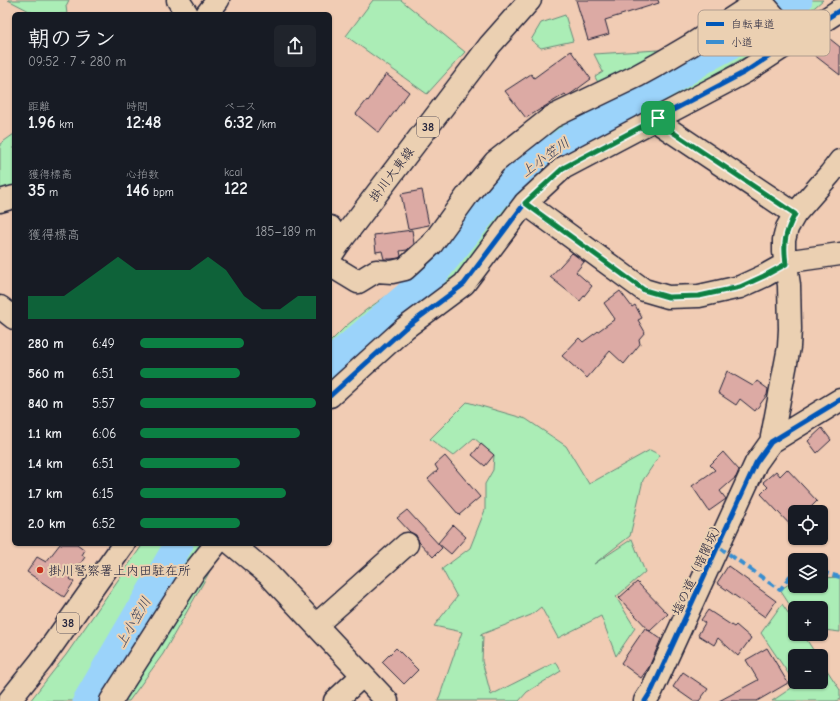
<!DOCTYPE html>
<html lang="ja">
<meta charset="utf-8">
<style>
:root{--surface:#171b24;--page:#20242c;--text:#f1f3f6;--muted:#9ea1a6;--accent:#0b8043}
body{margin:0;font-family:"Comic Neue","Klee One",sans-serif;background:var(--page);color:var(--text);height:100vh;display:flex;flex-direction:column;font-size:15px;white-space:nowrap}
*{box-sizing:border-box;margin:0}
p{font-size:13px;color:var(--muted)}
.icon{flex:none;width:22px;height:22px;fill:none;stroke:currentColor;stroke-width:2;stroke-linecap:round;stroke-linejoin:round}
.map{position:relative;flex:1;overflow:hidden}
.sheet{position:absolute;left:12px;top:12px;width:320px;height:534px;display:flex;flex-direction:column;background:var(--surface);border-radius:6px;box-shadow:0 1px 3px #0004}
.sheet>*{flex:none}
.fabs{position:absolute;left:788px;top:505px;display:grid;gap:8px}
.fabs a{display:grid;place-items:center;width:40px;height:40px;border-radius:6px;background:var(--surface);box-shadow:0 1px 3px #0004;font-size:20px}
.pin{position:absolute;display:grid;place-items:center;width:34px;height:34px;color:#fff;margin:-17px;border-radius:8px;box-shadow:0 2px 6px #0006}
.round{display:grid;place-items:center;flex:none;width:42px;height:42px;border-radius:6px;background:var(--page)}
.headline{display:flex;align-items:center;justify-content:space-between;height:68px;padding:0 16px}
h1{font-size:22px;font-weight:600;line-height:30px}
.figures{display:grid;grid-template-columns:repeat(3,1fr);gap:6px;height:68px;padding:4px 16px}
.figures div{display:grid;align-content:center}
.figures b{font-size:17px;font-weight:600}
.figures small{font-size:11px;font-weight:400}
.figures p{font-size:11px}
.chart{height:112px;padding:8px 16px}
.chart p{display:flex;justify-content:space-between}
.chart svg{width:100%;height:72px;margin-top:4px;fill:var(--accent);opacity:.7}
ul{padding:0 16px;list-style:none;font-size:13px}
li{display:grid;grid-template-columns:64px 48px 1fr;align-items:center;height:30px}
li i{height:10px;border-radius:5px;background:var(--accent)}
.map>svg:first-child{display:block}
.green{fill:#abedb6;stroke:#668878}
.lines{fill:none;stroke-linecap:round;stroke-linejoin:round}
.river{stroke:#9bd3fa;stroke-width:29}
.building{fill:#dcaaa4;stroke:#22223b}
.minor-casing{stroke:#22223b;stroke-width:25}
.major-casing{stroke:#22223b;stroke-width:25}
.minor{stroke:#ebd0b2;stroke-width:22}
.major{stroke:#ebd0b2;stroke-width:22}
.quiet{stroke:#398ed0;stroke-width:4;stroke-dasharray:8 4;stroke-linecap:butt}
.cycleway-casing{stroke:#ebd0b2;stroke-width:8}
.cycleway{stroke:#0057b8;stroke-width:5}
.route-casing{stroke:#fff;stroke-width:8}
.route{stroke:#0b8043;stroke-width:5}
.poi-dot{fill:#c8321e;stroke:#ebd0b2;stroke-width:1.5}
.labels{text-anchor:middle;stroke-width:4;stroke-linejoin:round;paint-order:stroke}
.shield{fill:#ebd0b2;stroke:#5e565f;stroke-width:1}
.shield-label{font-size:12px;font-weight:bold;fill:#22223b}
.street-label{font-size:13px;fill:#22223b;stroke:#ebd0b2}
.poi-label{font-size:13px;fill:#22223b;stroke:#ebd0b2;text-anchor:start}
.water-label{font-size:14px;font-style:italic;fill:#343d58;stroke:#ebd0b2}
.key{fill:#ebd0b2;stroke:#af9c8e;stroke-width:1}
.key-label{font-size:11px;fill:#22223b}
</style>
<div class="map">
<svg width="840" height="701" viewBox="0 0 840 701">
<rect width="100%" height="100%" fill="#f1ccb4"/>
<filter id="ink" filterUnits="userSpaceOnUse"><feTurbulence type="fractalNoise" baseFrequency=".025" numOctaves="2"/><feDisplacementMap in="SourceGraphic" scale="8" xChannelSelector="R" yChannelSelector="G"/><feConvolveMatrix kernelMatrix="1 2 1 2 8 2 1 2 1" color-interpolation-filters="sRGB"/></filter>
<g filter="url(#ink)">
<path class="green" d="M8 0H69L66 6 67 14H35Z
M373 0H401L465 52 427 94 346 36Z
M767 0H823L779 38 659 106 563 168 437 304 330 408V342L346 326 366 310 385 297 419 270 519 141Z
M565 15 573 41 541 48 531 40 541 23Z
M674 49 601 88 595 77 603 72 594 54Z
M14 134V191L0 193V144Z
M467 402 526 419 566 446 589 484 650 450 660 455 643 480 630 536 594 564 632 539 645 572 616 597 635 628 616 656 601 616 558 638 541 607 531 615 480 635 483 636 482 661 491 695 556 662 561 671 527 692 519 701H438L462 632 434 626 457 597 442 569 470 548 485 510V484L493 470 494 455 474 438 453 456 430 439Z
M143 544H227L219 555 163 654 129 701H30L66 655Z
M840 577V632L824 630 821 633V608H795V613L780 590 795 580V586H821V578Z
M782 604 795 623V634H803L817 656H795V682H821V661L840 690V699L836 701H772L796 685 761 633Z"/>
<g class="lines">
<path class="river" d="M330 363 434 273 496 196 528 167 590 125 673 79 707 57 763 28 798 0
M87 701 179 544"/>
</g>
<path class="building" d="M576 0H658L659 3 605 20 609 34 588 40Z
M825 35 840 47V75L809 51 819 39Z
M571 51 591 79 572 93 567 96 565 94 526 118 505 91 531 74 534 78Z
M386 74 409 92 379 133 356 114 367 100 368 101Z
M422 190 429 225 408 229 401 194Z
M412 230 414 244 407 250 400 251 401 256 399 258 391 259H384L382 251 376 252 374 235Z
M572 253 584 262 576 272 592 286 580 301 550 277Z
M620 291 632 307 635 305 642 318 638 320 645 332 639 339 640 344 624 364 610 351 587 378 562 356 579 338 583 342 615 319 604 303Z
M727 371 753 386 757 381 768 389 767 395 755 411 740 399 736 405 718 393Z
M822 428 831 440 817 453 808 441Z
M481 444 494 455 485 466 472 455Z
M723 452 739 470 736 477 720 491 726 499 709 511 692 486 715 470 710 465Z
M445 456 480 497 459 515 428 479 438 470 435 465Z
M787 469 817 501 806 512H795V530L761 494 768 487 763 482 776 471 780 476Z
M407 510 442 548 433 557 419 542 416 535 410 532 397 518Z
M453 525 466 537 451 554 438 543Z
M60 544H77L85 550 82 555 85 557 70 579 74 582 64 597 27 572 37 557 46 562Z
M728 566 776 601 765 617 717 583Z
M637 582 668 614 650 631 619 598Z
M708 610 734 627 736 625 751 638 738 656 718 638 714 645 698 635 705 623 701 620Z
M645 628 661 639 649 667 641 678 621 663Z
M396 648 418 670 404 684 382 662Z
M767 648 788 683 757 701H719L758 680 746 660Z
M683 672 708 689 699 701H693L673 687Z"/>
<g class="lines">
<g class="minor-casing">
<path id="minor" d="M178 0 187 14
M760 0 794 39
M207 14 218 0
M658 118 662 125 795 214
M0 201 14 197
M525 203 563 168 745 72 840 10
M330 227 340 242
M330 265 358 282 376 271 392 272 405 269 432 244 469 193 495 162 552 117 637 76 657 65 691 45 760 0
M0 307 14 318
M330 396 405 328 464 284 525 203 644 290 668 297 699 296 740 287 764 276 791 261 840 254
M771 442 789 347 790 329 789 285 784 252V240L787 228 795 214 830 174 840 161
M232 544 268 574 387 701
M316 625 407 544
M111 701 193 573 216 544
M335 701 362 676
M645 701 652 690 756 463 771 442 840 400"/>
</g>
<g class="major-casing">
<path id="major" d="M330 257 340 242 490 45 530 0
M9 701 41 661 124 544"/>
</g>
<use href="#minor" class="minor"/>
<use href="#major" class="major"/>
<path class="quiet" d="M719 547 780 590 790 576 795 574
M821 572 840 577"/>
<g class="cycleway-casing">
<path id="cycleway" d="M525 203 563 168 745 72 840 10
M330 396 405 328 464 284 525 203 644 290 668 297 699 296 740 287 764 276 786 264
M645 701 652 690 756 463 771 442 840 400"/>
</g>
<use href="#cycleway" class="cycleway"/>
</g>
</g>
<g class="lines" filter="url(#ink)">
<g class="route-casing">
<path id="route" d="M658 118 662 125 795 214C785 233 783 243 786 264L764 276 740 287 699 296 668 297 644 290 525 203 563 168Z"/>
</g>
<use href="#route" class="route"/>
</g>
<circle class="poi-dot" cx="40" cy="570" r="4"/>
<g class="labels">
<g class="shield">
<rect x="417" y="117" width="22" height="20" rx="3"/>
<rect x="57" y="613" width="22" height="20" rx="3"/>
</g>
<g class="shield-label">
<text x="428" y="131">38</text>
<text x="68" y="627">38</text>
</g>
<g class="street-label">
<text transform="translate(391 174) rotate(-53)" y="5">掛川大東線</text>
<text transform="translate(697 567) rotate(-65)" y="5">塩の道（暗闇坂）</text>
</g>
<g class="poi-label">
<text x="48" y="575">掛川警察署上内田駐在所</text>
</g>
<g class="water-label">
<text transform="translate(545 157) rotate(-36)" y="5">上小笠川</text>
<text transform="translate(133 622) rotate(-60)" y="5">上小笠川</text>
</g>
</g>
<rect x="698" y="10" width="132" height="46" rx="6" class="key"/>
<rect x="706" y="22" width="18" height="4" fill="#0057b8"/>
<rect x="706" y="40" width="18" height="4" fill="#398ed0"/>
<g class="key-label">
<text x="731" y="28">自転車道</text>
<text x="731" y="46">小道</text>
</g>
</svg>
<div class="fabs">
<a><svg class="icon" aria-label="locate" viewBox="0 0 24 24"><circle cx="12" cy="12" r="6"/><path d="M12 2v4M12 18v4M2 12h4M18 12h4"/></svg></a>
<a><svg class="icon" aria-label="layers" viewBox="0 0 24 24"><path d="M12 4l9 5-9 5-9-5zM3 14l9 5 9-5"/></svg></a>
<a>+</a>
<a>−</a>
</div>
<div class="pin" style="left:658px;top:118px;background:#1e9e55"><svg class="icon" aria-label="arrive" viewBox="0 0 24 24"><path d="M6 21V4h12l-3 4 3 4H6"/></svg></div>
<section class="sheet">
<div class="headline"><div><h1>朝のラン</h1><p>09:52 · 7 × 280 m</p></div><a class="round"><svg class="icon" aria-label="share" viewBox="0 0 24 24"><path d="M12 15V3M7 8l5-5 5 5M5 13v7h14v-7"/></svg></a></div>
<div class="figures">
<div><p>距離</p><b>1.96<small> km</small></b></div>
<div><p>時間</p><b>12:48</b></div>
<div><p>ペース</p><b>6:32<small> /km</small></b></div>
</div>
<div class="figures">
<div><p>獲得標高</p><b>35<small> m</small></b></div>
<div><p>心拍数</p><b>146<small> bpm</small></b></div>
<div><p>kcal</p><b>122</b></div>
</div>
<div class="chart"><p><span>獲得標高</span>185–189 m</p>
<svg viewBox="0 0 160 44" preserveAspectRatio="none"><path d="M0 44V30L10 30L20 30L30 22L40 14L50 6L60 14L70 14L80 14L90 14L100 6L110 14L120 30L130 38L140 38L150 30L160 30V44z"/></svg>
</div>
<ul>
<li><b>280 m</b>6:49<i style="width:59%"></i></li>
<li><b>560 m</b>6:51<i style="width:57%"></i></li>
<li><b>840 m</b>5:57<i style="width:100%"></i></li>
<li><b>1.1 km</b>6:06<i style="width:91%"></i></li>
<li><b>1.4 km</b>6:51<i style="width:57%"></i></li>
<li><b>1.7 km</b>6:15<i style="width:83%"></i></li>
<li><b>2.0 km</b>6:52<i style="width:57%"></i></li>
</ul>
</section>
</div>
